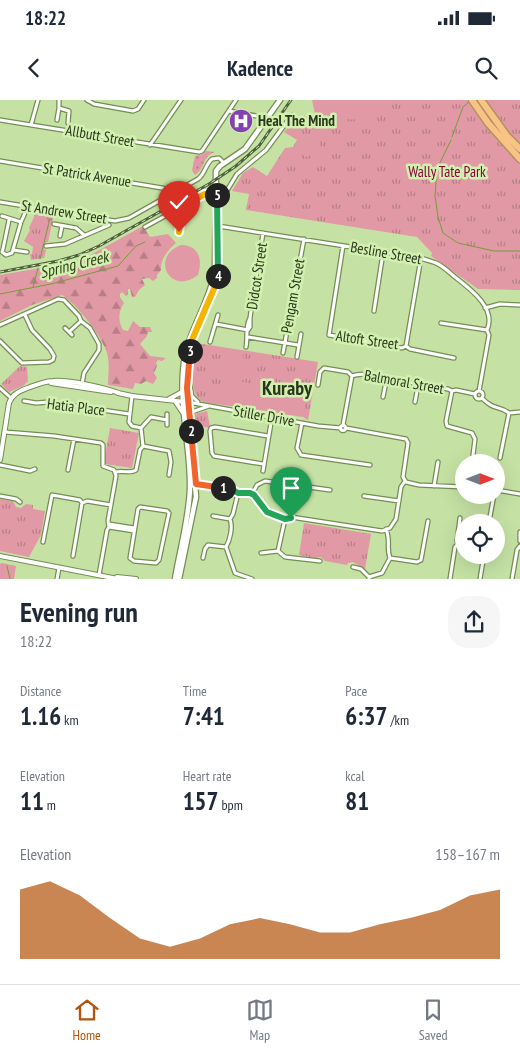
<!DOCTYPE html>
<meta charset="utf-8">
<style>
:root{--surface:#fff;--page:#f6f6f7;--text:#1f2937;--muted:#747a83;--line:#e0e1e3;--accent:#b45309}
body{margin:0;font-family:"PT Sans Narrow",sans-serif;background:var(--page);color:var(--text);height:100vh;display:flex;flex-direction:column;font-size:19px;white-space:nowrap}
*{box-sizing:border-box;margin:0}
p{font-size:16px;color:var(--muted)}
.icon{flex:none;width:28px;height:28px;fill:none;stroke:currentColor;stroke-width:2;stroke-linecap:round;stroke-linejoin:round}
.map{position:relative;height:479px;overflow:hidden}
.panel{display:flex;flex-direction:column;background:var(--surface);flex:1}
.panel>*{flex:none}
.needle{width:32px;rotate:90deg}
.controls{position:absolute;left:455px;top:354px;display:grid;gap:10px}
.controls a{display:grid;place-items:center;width:50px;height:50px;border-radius:50%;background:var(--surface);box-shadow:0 5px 20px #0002;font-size:25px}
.pin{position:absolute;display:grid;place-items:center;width:42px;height:42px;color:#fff;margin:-51px -21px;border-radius:50% 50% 50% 0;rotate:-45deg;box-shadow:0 0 5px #0007}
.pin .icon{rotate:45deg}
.km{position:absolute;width:25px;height:25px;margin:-12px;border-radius:50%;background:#222;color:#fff;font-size:14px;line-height:25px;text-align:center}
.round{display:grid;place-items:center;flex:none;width:52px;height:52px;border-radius:20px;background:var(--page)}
.summary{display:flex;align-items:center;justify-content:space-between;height:85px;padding:0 20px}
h1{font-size:28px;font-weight:800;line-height:38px}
.stats{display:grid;grid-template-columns:repeat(3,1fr);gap:8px;height:85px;padding:5px 20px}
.stats div{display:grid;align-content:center}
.stats b{font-size:25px;font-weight:800}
.stats small{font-size:14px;font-weight:400}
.stats p{font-size:14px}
.chart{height:140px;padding:10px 20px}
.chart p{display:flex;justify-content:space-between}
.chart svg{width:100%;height:90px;margin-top:5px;fill:var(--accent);opacity:.7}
.status{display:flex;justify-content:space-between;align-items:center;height:35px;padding:0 25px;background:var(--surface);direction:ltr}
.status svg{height:14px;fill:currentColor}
header{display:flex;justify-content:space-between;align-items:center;height:65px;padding:0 20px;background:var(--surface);font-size:22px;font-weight:800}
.menu{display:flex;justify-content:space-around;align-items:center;height:70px;border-top:1px solid var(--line);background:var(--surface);font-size:14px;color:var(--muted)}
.menu a{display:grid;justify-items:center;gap:2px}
.menu .selected{color:var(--accent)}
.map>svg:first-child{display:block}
.grass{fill:url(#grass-dots)}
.forest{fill:url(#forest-firs)}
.park{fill:url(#park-tufts)}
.pitch{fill:#e199a5}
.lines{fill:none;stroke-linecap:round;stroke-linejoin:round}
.stream{stroke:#759d3b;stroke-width:1}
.minor-casing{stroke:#748e53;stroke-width:5.5}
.tertiary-casing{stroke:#748e53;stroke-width:6}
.secondary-casing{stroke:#748e53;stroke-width:7}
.motorway-casing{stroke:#b29261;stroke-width:9}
.minor{stroke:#fff;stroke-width:3}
.tertiary{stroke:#fff;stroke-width:4}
.secondary{stroke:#fff;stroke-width:4.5}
.motorway{stroke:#fac386;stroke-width:6}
.rail-casing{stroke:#50603e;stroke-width:3}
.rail{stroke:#d2f0b0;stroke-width:1;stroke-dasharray:4;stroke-linecap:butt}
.split-1-casing{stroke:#fff;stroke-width:10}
.split-2-casing{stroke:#fff;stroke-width:10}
.split-3-casing{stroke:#fff;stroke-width:10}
.split-4-casing{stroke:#fff;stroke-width:10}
.split-5-casing{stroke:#fff;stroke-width:10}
.split-6-casing{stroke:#fff;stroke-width:10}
.split-1{stroke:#22a559;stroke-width:6}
.split-2{stroke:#f0652b;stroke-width:6}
.split-3{stroke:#f0652b;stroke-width:6}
.split-4{stroke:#f5b400;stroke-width:6}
.split-5{stroke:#22a559;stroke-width:6}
.split-6{stroke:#f5b400;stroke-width:6}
.labels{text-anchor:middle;stroke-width:5;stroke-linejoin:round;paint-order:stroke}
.poi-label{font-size:15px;font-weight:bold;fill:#2b361d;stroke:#d2f0b0;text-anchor:start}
.street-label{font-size:15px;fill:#2b361d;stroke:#d2f0b0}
.park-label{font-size:15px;fill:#8e0239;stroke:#d2f0b0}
.water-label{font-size:16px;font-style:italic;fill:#2f3f17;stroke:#d2f0b0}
.district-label{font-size:20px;font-weight:bold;fill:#2b361d;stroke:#d2f0b0}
</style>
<div class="status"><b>18:22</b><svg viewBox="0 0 49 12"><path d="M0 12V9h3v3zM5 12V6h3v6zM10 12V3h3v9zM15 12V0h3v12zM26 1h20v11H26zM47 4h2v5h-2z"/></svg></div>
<header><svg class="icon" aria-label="back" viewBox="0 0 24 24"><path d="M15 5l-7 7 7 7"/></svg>Kadence<svg class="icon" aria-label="search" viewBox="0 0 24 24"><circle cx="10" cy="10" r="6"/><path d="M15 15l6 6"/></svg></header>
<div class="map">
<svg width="520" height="479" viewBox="0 0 520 479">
<defs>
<pattern id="grass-dots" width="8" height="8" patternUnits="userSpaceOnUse" patternTransform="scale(1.25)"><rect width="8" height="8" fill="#e199a5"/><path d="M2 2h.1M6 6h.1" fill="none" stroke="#b77e86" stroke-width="1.8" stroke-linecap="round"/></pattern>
<pattern id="forest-firs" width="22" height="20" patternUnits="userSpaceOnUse" patternTransform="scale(1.25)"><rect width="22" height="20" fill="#e199a5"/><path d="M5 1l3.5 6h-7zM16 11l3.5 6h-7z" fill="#b77e86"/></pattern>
<pattern id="park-tufts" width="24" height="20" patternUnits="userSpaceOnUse" patternTransform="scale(1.25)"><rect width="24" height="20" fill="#e199a5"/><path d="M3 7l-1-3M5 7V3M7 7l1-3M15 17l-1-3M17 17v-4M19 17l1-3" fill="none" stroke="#b77e86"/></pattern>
</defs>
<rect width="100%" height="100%" fill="#c5e2a4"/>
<path class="grass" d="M206 51 215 52C202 56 205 69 195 75L192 70 195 56 203 54Z"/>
<path class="forest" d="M143 126 150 137 168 134 176 143C169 149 160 159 161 170L157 175V178L153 181 149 178 142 179 145 185 139 190 135 197H132L130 189H128V194L126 196 122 192 120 194V197L124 203C118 212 118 221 123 230L128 231 133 221 140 227H150L152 232H148L147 236 140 244 150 256 166 258 162 261 158 260 156 263 157 266 154 273 157 278 153 284 146 281 141 284 135 283 133 289 108 285C108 276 110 263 107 253 103 238 75 202 62 195L32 205 0 221V175L58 165 85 158Z"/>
<path class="park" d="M312 0H520V190L478 189 431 156 432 153 417 137 246 110 249 94 232 91 243 73 253 67 267 76 285 48 293 47 297 40 284 32 292 23 293 19 315 14Z
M34 111 54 114 48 142H46L44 149 46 150 44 158 31 160 30 154H32L33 147 24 141 30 130 29 128 34 117Z
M196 243 318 262 308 320 303 317 203 302C186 292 194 259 196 243Z
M20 266 27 267 28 281 23 286 9 292 1 284Z
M207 311 210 326 209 328 195 324V314Z
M110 328 139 333 132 368 105 364 104 362Z
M0 399 13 401 16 407 21 408 26 404 33 405V409L45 411 41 435 29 457 0 451Z
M304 423 371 434 365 469 353 462 348 463 347 465 325 461 321 457 315 458 299 455Z
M2 463 16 466 14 479H0V464Z"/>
<path class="pitch" d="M327 0H381C369 24 336 28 327 0Z
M311 41 319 42 321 53 305 57 304 46Z
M181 145C199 145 203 160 198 175 169 197 150 156 181 145Z
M227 254 244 256 241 273 224 271Z
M223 279 270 286 266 307 219 300Z
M273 287 307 291 304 312 270 308Z"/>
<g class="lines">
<path class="stream" d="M452 37 463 7 470 1
M451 40 437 69 435 96 438 117 443 133 458 143 494 151H520
M40 159 51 114
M33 187 38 168
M0 194 51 184 118 166 136 146 145 142
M7 466 10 479"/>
<g class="minor-casing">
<path id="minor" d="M59 0V8L69 11 68 23
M87 0 94 4 133 11 138 9 144 0
M229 11 262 17 266 20
M0 20 199 52 202 51 236 0
M57 20 59 8
M31 25 38 0
M150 45 181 0
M0 61 168 89 172 94
M217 99 223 97 237 74 266 50 292 15
M0 102 115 121 129 118 198 79C205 74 205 65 212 59L219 58 224 63
M218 108 223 98
M2 116 21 122 25 113
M9 120 3 149 2 152 6 155 12 153 21 122
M54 124 76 128 84 135
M218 126 421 158C426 160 431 161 436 163 443 166 449 172 455 177 469 188 497 208 487 230L489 235 479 291
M145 127 205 94 225 95
M179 131 182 112 181 107
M60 136 62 126
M46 146 65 144 109 125
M343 146 329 235 402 248 406 246
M13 150 27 152
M485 208 500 204 520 205
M374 211 383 153
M441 223 487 230
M216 224 248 230
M0 225 58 199 64 200 79 216 81 221 90 228 99 244V250L84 273 82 284
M65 228 72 235
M248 230 250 227V218L263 133
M69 232 81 221
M248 237 298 245
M0 241 22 263 49 262 53 260 54 256 50 249 32 230 25 215
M210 242 218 215
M406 246 421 158
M406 246 410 249 454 258
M246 247C248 238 245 226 250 218
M283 253 304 139
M297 257 301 234
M189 281 192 296 198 302
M318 285 320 272 324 268 348 272 352 276
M0 288 11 298
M452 291 446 321 447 326 472 333 475 339 473 355
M475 295a4 4 0 1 1 8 0a4 4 0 1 1-8 0Z
M383 297 386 282
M482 298C494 311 499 305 509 313L520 312
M24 301 36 303 49 302 129 314
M188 302 318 326 341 328
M415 302 418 286
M189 313 209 306
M167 314V325
M302 323 297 348 301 355 370 365
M343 325 352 276C361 272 380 275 386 282 393 278 412 281 418 286L422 285 448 289 452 291 456 290 475 294
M340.5 328a2.5 2.5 0 1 1 5 0a2.5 2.5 0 1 1-5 0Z
M141 328 151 317 167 320
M346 328 406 339 408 343 403 377 406 382 419 385 464 387
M5 332 54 336 101 343 103 345V366L114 370 116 376 108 421 109 427 107 430 99 475
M143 346 169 351 171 362 169 375
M500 358 509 313
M263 364 214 356 212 353 210 331 211 328 215 327 268 336
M0 365 30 371 35 369
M68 370 74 339
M263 371 272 317
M116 372C122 370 130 374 136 370L140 350 143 346 141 328 132 326 129 322 132 296
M190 383 233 390 238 393 245 392 254 395 267 412 272 414 285 419 291 417 382 431 390 428 396 419 401 387 405 381
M434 386 438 362
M496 390 520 394
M238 393 233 414 230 419C233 427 230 440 226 447L235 473 252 479
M252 394 257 385 265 381 330 390
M0 396 16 399 20 402
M364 396 399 401
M140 407 167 411 169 413 159 460 156 463 134 461 130 458 138 409Z
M213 416 230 419
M489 422 494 395
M109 424 134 428
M109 427 134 431
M520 432V441
M43 442 52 395 80 400 82 403 87 401 111 405
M458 444 457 441 460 418
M278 451 285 457 320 461
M261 453 278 451 285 419
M73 456 82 403
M203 458 205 449 208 445 226 447
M390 458 417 462 421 460 428 421
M353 467 361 469 369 477
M57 479 59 468
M369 479V477L382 473 390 458C386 448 391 441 386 429
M450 479 455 447 458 444 464 445
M480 479 484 455
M512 479 517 450 520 446"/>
</g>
<g class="tertiary-casing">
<path id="tertiary" d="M51 283 111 292
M118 293 132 296 185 302
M169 299 182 292
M175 301 183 313
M0 360 9 303C13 293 20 291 30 287 37 285 45 281 53 281 68 279 105 288 119 293
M0 456 118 479
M117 477 136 479"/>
</g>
<g class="secondary-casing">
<path id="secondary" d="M218 116V143
M199 224 216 185 218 166
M175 479C180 449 189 419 190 388 191 346 178 305 184 262 189 230 209 204 215 172L216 71 220 66 245 49 280 0
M179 479 196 397 187 288V273L191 245"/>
</g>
<g class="motorway-casing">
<path id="motorway" d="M472 0 488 23 520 59
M481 0 507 36 520 49"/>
</g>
<use href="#minor" class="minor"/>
<use href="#tertiary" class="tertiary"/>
<use href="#secondary" class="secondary"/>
<use href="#motorway" class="motorway"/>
<g class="rail-casing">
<path id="rail" d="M0 172 58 161 79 155 99 146 209 84 236 66 259 46 291 0"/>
</g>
<use href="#rail" class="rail"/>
</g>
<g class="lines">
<g class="split-1-casing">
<path id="split-1" d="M223 388 233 390 238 393H250L254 395 267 412 285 419 291 418"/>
</g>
<g class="split-2-casing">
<path id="split-2" d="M191 331 196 384 223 388"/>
</g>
<g class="split-3-casing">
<path id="split-3" d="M190 251 187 288 191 331"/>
</g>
<g class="split-4-casing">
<path id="split-4" d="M190 251 192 240 216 184 218 176"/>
</g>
<g class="split-5-casing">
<path id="split-5" d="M217 95 218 176"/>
</g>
<g class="split-6-casing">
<path id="split-6" d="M179 132 182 112 181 107 205 94H217V95"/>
</g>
<use href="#split-1" class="split-1"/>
<use href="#split-2" class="split-2"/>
<use href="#split-3" class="split-3"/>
<use href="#split-4" class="split-4"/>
<use href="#split-5" class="split-5"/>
<use href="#split-6" class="split-6"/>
</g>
<defs>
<g id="hospital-disc" transform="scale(1.25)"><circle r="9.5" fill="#8440b4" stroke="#d2f0b0"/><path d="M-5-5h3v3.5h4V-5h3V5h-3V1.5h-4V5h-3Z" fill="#fff"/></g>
</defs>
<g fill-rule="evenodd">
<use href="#hospital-disc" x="241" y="21"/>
</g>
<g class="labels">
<g class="poi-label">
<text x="258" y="26">Heal The Mind</text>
</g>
<g class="street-label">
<text transform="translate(100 36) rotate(10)" y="5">Allbutt Street</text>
<text transform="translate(87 75) rotate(9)" y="5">St Patrick Avenue</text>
<text transform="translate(64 112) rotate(9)" y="5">St Andrew Street</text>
<text transform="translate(386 153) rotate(10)" y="5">Besline Street</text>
<text transform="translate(257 176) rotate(-81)" y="5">Didcot Street</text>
<text transform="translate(293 196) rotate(-80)" y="5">Pengam Street</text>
<text transform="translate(367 240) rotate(8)" y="5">Altoft Street</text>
<text transform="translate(404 282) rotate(10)" y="5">Balmoral Street</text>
<text transform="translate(76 307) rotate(7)" y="5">Hatia Place</text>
<text transform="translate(264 316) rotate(10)" y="5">Stiller Drive</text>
</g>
<g class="park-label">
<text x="447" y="77">Wally Tate Park</text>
</g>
<g class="water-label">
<text transform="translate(74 164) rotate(-14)" y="6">Spring Creek</text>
</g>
<g class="district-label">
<text x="287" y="295">Kuraby</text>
</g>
</g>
</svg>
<div class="controls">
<a><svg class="needle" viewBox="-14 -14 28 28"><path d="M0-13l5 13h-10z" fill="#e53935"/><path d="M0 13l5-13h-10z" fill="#747a83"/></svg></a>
<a><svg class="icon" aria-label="locate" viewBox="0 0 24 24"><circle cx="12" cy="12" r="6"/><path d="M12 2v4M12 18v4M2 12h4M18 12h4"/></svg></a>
</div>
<div class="pin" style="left:291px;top:418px;background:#1e9e55"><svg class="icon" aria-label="arrive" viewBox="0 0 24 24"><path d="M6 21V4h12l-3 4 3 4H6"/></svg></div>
<div class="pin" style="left:179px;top:132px;background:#d93025"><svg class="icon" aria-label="check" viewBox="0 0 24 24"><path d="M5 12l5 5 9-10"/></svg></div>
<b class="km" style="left:223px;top:388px">1</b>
<b class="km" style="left:191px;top:331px">2</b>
<b class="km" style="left:190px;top:251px">3</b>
<b class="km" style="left:218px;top:176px">4</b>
<b class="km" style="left:217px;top:95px">5</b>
</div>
<section class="panel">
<div class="summary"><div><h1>Evening run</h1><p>18:22</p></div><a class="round"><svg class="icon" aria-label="share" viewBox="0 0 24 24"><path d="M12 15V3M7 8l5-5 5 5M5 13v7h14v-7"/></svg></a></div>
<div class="stats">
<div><p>Distance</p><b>1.16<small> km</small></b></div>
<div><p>Time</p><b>7:41</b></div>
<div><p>Pace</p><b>6:37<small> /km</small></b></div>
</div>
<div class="stats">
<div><p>Elevation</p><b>11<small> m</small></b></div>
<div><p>Heart rate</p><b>157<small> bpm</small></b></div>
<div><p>kcal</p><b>81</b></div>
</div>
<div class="chart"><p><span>Elevation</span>158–167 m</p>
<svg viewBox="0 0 160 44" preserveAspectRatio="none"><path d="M0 44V10L10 6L20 13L30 24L40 34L50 38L60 34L70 27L80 24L90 27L100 31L110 31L120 27L130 24L140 20L150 13L160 10V44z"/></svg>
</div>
</section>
<nav class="menu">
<a class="selected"><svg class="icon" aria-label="home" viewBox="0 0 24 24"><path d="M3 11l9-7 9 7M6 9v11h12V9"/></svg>Home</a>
<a><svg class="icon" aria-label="map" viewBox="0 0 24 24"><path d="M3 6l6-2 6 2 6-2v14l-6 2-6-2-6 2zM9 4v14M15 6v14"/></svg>Map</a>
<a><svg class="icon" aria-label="saved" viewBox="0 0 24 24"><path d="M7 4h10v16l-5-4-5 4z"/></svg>Saved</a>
</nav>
